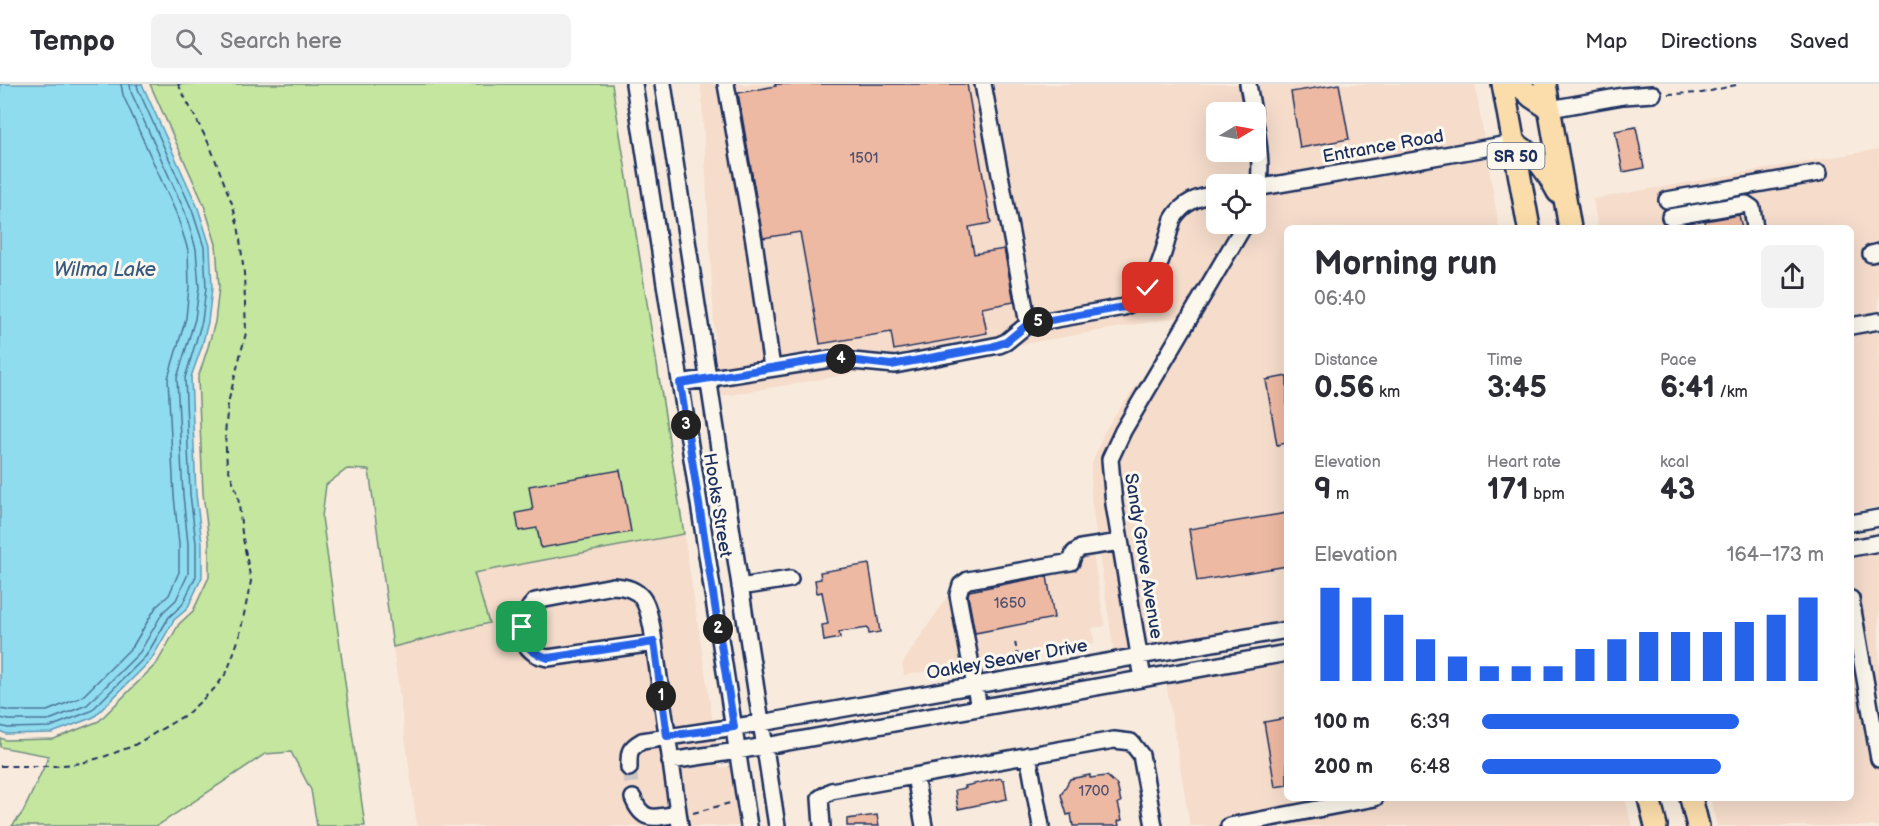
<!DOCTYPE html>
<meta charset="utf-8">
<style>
:root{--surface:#fff;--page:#f2f2f3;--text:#2b2b33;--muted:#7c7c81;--line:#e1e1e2;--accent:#2563eb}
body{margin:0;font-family:"Balsamiq Sans",sans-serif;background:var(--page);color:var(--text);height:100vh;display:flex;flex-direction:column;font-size:22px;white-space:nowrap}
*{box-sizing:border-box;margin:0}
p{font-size:20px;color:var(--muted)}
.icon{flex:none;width:33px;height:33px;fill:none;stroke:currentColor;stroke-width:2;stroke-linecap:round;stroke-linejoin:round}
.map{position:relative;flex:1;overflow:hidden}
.panel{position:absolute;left:1284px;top:141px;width:570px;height:576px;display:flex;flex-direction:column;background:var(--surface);border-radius:9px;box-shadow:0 6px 24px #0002}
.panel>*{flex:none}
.needle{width:39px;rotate:80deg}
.controls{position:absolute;left:1206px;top:18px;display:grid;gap:12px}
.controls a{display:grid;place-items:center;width:60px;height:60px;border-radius:9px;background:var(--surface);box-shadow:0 6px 24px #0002;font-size:30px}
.pin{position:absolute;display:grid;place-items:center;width:51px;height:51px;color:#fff;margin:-26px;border-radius:12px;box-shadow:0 3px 9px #0006}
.km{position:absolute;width:30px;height:30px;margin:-15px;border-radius:50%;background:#222;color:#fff;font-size:16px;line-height:30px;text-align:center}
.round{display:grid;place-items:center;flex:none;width:63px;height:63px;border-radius:9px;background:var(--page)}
.summary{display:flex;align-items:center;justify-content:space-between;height:102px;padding:0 30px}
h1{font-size:33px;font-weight:800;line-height:45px}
.metrics{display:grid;grid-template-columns:repeat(3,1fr);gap:9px;height:102px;padding:6px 30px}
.metrics div{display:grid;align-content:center}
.metrics b{font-size:30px;font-weight:800}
.metrics small{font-size:16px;font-weight:400}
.metrics p{font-size:16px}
.chart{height:168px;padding:12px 30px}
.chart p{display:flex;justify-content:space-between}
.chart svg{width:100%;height:108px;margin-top:6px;stroke:var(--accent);stroke-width:6}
ul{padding:0 30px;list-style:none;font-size:20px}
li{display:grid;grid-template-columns:96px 72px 1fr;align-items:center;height:45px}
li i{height:15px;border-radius:8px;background:var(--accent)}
header{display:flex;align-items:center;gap:36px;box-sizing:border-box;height:84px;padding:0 30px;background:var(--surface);border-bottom:2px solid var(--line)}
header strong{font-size:28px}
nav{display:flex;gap:33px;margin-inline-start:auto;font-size:21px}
.search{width:420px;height:54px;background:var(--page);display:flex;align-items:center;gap:15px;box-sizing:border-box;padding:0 21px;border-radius:9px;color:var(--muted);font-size:22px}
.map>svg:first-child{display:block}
.built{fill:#f5dccb;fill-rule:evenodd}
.green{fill:#c4e69f;stroke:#708a7e;stroke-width:1.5}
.water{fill:#90dcef;stroke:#6197b5;stroke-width:1.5}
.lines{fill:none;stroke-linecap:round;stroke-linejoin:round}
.shore{stroke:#4a7498;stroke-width:1.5}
.building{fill:#eeb9a2;stroke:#1b2f5e;stroke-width:1.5}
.minor-tunnel{stroke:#ccc5c4;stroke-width:15;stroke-dasharray:15 8;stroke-linecap:butt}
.minor-casing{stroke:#1b2f5e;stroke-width:20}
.highway-casing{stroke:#1b2f5e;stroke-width:26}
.path{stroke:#1b2f5e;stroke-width:2;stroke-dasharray:6 4.5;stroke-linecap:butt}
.minor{stroke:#fbf7ec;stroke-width:15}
.highway{stroke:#fbddab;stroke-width:21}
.route-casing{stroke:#fff;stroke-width:12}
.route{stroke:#2563eb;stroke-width:8}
.labels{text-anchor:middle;stroke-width:6;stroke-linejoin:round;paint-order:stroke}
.number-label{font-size:15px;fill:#50526f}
.shield{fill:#fbf7ec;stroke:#5e6b89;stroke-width:1.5}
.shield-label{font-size:16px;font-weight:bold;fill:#1b2f5e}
.street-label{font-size:18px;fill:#1b2f5e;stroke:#fbf7ec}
.water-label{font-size:20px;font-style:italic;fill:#385a82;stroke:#fbf7ec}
</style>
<header>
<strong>Tempo</strong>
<div class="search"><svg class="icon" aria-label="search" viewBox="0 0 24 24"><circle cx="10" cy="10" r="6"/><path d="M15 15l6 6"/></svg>Search here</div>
<nav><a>Map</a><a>Directions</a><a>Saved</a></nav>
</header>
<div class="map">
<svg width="1879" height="742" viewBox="0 0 1879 742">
<rect width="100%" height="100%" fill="#f8ebdd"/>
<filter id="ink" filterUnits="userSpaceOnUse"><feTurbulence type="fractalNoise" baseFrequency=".0167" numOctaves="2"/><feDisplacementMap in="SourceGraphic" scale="12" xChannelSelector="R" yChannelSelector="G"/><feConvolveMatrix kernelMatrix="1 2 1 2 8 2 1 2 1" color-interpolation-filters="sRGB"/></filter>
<g filter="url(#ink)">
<path class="built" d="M701 0H1475L1499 144H1287V538L1114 569 1091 415V382L1105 346 1185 232 718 313ZM1216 28H1256V68H1216ZM1216 100H1256V140H1216Z
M1879 65V423L1851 428V144H1598L1593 115Z
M684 450 720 684 732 682 741 742H417L393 563 489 539 474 489Z
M1091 459 1105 542 1092 544 1095 559 904 591 902 580 949 510 953 495 958 490 963 487 1065 470 1069 463Z
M1879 466V742H1717L1710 714H1851V471Z
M1287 576V714H1625L1632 742H1190L1166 598Z"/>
<path class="green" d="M150 0H612L684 450 474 489 489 539 393 563 369 386 347 385 326 401 322 433 365 742H317L311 706 291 668 265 670 157 742H12L23 728 49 672 0 663V654L6 656 54 655 99 637 157 579 179 540 193 527 209 493V458L203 409 198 294 208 263 215 238 219 203 216 160 204 121Z"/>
<path class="water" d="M0 0H142L198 124 210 162 212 204 208 238 202 262 191 293 196 410 202 459V493L187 525 174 536 151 576 94 633 52 649 6 650 0 647Z"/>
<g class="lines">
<path class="shore" d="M0 625 11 627H47L82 613 133 562 156 523 169 511 179 488V460L174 412 168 294 186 234 189 203 188 166 177 131 123 11 121 0
M0 634 9 636H49L87 621 140 568 163 528 176 516 188 490V460L183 411 177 294 195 235 199 204 196 165 185 128 131 8 130 0
M0 642 8 644 50 643 91 627 146 572 169 533 182 521 196 492V459L190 410 185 294 202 237 206 204 204 163 192 126 138 5 137 0"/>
</g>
<path class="building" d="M775 0H967L991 139 969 143 974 170 1004 165 1014 218 982 224 987 249 894 266 891 248 820 260 800 148 763 154 738 9 776 2Z
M1339 0 1349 55 1300 64 1291 8Z
M1636 43 1644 84 1623 88 1615 47Z
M1739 131 1742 144H1706L1705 137Z
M1287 292V359L1277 361 1266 296Z
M620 386 631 448 541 464 537 444 519 447 516 429 533 426 529 402Z
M1287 429V482L1197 497 1189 445Z
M869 480 880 548 869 550 868 544 839 548 840 554 824 557 822 541 828 540 822 508 817 509 815 496 821 495 820 488Z
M1047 492 1054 534 975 549 968 512 969 507Z
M1287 634V701L1275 703 1264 638Z
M1090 691V694L1107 692 1117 701 1121 718 1118 719 1122 736 1118 737 1119 742H1073L1071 730 1067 731 1061 711 1070 695Z
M1001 694 1002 696H1004L1007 715 958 725 955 706 966 704 965 702Z
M877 731 879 742H847V735Z"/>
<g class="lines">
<path class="minor-tunnel" d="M629 684 633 714"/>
<g class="minor-casing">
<path id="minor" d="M634 0 749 742
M663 0 777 742
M726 0 754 157 772 284
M983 0 1028 240
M1248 0 1253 28
M1550 25 1623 12 1653 10
M1256 43C1259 64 1263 91 1256 111
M1256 104 1514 59
M1667 116 1819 89
M1670 133 1746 120 1752 124 1755 144
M1871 170 1879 168
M1851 242 1879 237
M680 299 831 275 895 281 999 261 1006 258 1028 240 1124 223C1158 207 1163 167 1173 135 1183 118 1198 113 1216 110
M1851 439 1879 434
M1851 464 1879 459
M740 503 790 495
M1851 515 1879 675
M654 559 548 574C544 573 537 572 534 569 515 555 521 531 535 517L613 502C643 503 647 518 652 544L680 742
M1143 595 1114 420 1110 375 1123 347 1245 140
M979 624 958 511 961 501 968 496 1071 478 1074 469 1081 464 1120 458
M1028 671 1041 742
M670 677 737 667 1287 569
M629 684C629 668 628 665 642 657L761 639 1287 546
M915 692 924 742
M633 714C643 739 654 734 678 730
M822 742 820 714 831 707 1114 656 1131 658 1141 671 1154 742
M1229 742 1375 714"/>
</g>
<g class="highway-casing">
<path id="highway" d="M1503 0 1529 144
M1518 0 1532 13 1550 25
M1545 0 1570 144
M1514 59C1538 74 1545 83 1558 108
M1649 714 1656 742
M1691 714 1698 742"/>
</g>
<path class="path" d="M1668 10 1702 9 1740 0
M1015 558 1018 573
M0 682H55L82 679 106 672 133 662 187 630 216 603 227 588 239 554 251 497 242 449 238 411 227 381 225 350 228 319 246 249 244 189 239 147 233 122 210 62 178 0
M693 729 730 719"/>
<use href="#minor" class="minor"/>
<use href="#highway" class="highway"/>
</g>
</g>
<g class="lines" filter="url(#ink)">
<g class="route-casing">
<path id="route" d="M522 543C524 563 530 568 548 574L654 558 667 652 734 643 680 299 831 274 891 281 991 263 1006 258 1028 240 1124 223 1134 218 1148 204"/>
</g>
<use href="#route" class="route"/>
</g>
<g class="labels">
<g class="number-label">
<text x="864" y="79">1501</text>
<text x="1010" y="524">1650</text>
<text x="1094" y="712">1700</text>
</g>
<rect class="shield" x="1487.5" y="59" width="57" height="26" rx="4.5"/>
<g class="shield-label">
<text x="1516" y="78">SR 50</text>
</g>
<g class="street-label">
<text transform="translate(1383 62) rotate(-10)" y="6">Entrance Road</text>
<text transform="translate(718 421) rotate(81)" y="6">Hooks Street</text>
<text transform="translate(1144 472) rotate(81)" y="6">Sandy Grove Avenue</text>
<text transform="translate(1007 575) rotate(-10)" y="6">Oakley Seaver Drive</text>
</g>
<g class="water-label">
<text x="105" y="192">Wilma Lake</text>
</g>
</g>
</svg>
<div class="controls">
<a><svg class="needle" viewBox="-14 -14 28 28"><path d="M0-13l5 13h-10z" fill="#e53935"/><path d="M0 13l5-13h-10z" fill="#7c7c81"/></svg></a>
<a><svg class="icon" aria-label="locate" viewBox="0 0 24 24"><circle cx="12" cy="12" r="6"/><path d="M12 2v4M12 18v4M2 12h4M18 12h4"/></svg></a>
</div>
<div class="pin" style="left:522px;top:543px;background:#1e9e55"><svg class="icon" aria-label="arrive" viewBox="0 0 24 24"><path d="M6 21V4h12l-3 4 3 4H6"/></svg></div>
<div class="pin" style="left:1148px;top:204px;background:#d93025"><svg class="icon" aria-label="check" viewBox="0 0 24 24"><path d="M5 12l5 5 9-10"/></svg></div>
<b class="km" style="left:661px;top:612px">1</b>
<b class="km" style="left:718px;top:545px">2</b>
<b class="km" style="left:686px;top:341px">3</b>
<b class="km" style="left:841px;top:275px">4</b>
<b class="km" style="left:1038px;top:238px">5</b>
<section class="panel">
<div class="summary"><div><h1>Morning run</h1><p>06:40</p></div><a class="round"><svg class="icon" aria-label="share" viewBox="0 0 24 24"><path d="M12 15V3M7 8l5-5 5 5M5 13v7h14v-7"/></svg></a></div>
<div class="metrics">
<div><p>Distance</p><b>0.56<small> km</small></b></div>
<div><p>Time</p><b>3:45</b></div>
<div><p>Pace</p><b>6:41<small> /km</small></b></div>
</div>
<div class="metrics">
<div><p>Elevation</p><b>9<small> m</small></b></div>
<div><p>Heart rate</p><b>171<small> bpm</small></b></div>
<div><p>kcal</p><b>43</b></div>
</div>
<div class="chart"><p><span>Elevation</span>164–173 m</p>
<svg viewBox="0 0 160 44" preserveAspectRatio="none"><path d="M5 44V6M15 44V10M25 44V17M35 44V27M45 44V34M55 44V38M65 44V38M75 44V38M85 44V31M95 44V27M105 44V24M115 44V24M125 44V24M135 44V20M145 44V17M155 44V10"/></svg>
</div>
<ul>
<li><b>100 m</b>6:39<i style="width:75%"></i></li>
<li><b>200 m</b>6:48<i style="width:70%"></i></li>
</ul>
</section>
</div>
